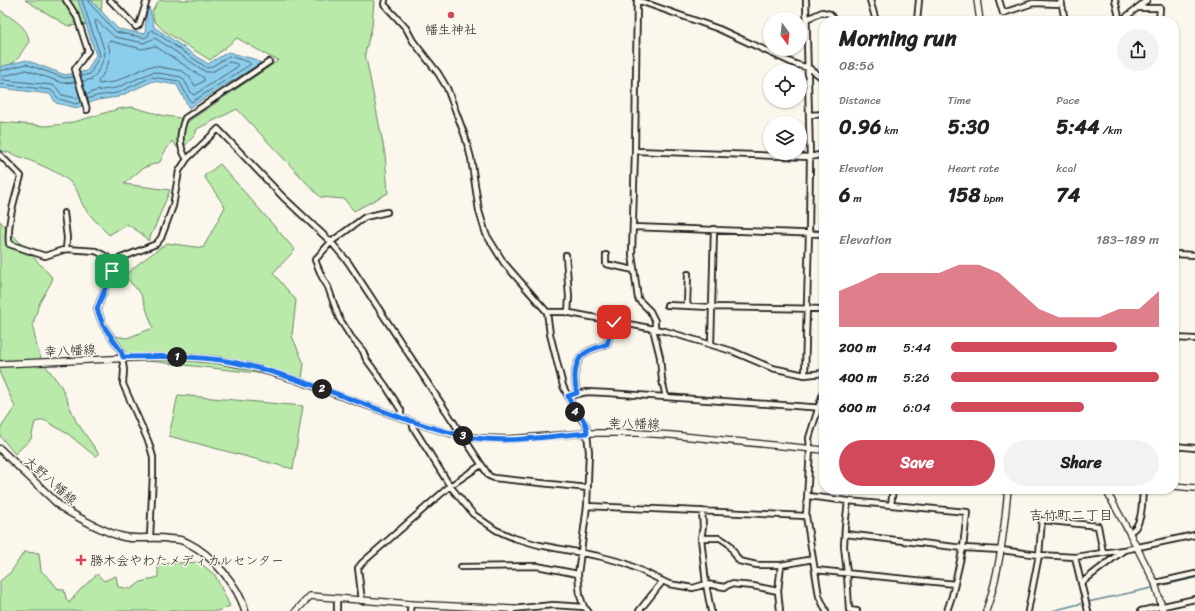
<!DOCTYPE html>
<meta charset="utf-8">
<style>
:root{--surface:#fff;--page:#f2f2f2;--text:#222;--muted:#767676;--accent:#d1495b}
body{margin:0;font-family:Sriracha,"Klee One",sans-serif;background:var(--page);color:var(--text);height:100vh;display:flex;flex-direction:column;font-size:15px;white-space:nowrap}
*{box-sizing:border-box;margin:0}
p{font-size:13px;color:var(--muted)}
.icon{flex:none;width:22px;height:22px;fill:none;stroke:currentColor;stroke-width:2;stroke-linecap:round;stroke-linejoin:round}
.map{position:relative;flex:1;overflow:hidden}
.sheet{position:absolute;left:819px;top:16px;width:360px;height:478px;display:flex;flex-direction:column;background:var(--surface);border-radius:16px;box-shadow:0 1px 3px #0004}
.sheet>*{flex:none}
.needle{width:26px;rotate:165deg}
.controls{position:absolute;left:763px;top:12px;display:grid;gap:8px}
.controls a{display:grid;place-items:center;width:44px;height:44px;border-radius:50%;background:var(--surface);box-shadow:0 1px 3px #0004;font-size:20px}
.pin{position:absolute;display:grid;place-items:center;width:34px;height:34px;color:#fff;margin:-17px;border-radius:8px;box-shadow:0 2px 6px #0006}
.km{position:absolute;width:20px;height:20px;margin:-10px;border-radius:50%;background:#222;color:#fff;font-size:11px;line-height:20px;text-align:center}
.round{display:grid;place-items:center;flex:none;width:42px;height:42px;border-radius:21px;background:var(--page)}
.overview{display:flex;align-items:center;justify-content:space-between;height:68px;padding:0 20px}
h1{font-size:22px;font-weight:700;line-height:30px}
.figures{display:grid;grid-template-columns:repeat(3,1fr);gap:6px;height:68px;padding:4px 20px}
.figures div{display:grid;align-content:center}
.figures b{font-size:20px;font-weight:700}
.figures small{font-size:11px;font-weight:400}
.figures p{font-size:11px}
.chart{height:112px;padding:8px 20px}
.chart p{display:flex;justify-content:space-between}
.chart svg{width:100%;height:72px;margin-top:4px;fill:var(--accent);opacity:.7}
.button{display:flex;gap:8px;margin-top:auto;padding:8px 20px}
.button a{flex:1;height:46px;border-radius:24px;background:var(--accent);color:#fff;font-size:16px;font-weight:700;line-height:46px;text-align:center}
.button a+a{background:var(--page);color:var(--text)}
ul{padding:0 20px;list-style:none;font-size:13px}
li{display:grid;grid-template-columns:64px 48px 1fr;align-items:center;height:30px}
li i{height:10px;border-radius:5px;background:var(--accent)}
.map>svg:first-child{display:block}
.green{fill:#b9eaaa;stroke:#6a8363}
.water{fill:#8bcdec;stroke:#5f8699}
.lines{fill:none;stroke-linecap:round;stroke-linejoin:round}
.shore{stroke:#48636f;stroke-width:1}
.stream{stroke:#5f8699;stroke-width:1.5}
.minor-casing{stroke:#1c1c1c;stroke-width:8}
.tertiary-casing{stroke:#1c1c1c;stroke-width:8}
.secondary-casing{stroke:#1c1c1c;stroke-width:9}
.minor{stroke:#fbf7ec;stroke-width:4.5}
.tertiary{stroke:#fbf7ec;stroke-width:5.5}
.secondary{stroke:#fbf7ec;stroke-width:6}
.route-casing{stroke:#fff;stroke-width:8}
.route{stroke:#1a73e8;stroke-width:5}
.poi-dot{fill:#d1495b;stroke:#fbf7ec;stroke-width:1.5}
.labels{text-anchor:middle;stroke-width:3;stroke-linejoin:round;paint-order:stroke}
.poi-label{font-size:13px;fill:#1c1c1c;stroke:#fbf7ec}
.street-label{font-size:13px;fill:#1c1c1c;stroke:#fbf7ec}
.neighbourhood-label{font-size:14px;fill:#1c1c1c;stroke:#fbf7ec}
</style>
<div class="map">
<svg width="1195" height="611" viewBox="0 0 1195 611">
<rect width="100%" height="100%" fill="#fbf7ec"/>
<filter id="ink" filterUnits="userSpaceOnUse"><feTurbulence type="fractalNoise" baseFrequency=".025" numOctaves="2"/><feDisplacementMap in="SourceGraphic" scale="8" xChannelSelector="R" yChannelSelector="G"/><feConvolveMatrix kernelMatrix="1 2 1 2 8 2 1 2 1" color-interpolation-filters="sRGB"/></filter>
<g filter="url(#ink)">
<path class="green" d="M25 0H102V1L101 13 92 24 68 26Z
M160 0H374L372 27 365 53 385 154 388 193 354 211 344 199 320 197 237 109 197 129 195 135 180 151 172 141 164 153 160 162 143 168 124 184 170 190 154 229 148 241 142 234 127 224 109 235C100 226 91 217 84 207 80 201 79 193 75 187 61 170 21 157 0 150V122L47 126 64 124 81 120 118 109 132 107 165 116 180 118 186 123 279 60 272 58 237 38 210 60 164 31 154 21 152 12 157 3Z
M0 10C12 19 28 26 29 42 16 58 22 61 0 68Z
M220 164 295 250 273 273 296 300 292 336 304 364 302 378 130 359 115 336 127 338 153 328 141 294 125 276 138 264 167 243 203 248 225 207 204 176Z
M0 221 51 276 52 281 39 304 33 324 34 333 37 347 42 361 61 386 76 421 99 454 95 456 68 434 44 420 35 422 31 439 15 454 0 436V429L15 407 0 374Z
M178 395 303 406 293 469 169 436Z
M24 552 39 553 41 571 51 580 57 588 64 590 66 598 69 603 80 590 97 574 104 581 116 576 118 587 131 589 141 582 158 577V564L199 562 215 575 230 606 218 611H0V581L11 572Z"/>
<path class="water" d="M78 0H91L118 29 145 34 147 8 149 7 154 27 208 64 228 52 254 59 261 63 189 108 177 85 153 81 118 97 97 100 77 108 56 103 50 94 0 88V67L26 60 65 75 87 71 96 55Z"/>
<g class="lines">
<path class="shore" d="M110 41 142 49 155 46 204 78V81L195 86 189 76 182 71 154 66 147 67 114 82 99 84 98 82C107 69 113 59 108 43Z
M0 71 26 64 64 78 74 77
M81 76 90 74 100 55 82 0
M82 81C85 81 89 80 92 79 97 75 105 58 105 52L95 22 96 20 115 37 144 43 155 38 206 72H212L229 62 237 64 238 65 237 67 194 95 192 94 184 80 181 77 153 72 116 88 95 91 86 95
M75 82 63 83 26 70 4 76 2 77 4 80 52 85 56 87 62 95 76 98 80 97
M0 84 51 90 59 99 76 104 81 102
M87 99 96 96 117 93 152 77 179 81 190 101 192 102 251 64 249 62 229 56 211 67 207 68 152 30 150 31 148 36 145 38 116 32 90 4 89 0"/>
<path class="stream" d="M1159 586 1195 578
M1088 602 1152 588
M1052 611 1083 603"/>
<g class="minor-casing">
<path id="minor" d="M66 0 77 17 88 51 75 69 87 110
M110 0 136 27 139 25 147 0
M385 0 384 4 406 28 413 41 438 73 447 88 465 136 471 158 479 211 486 234 504 263 547 312 550 334 563 386 575 411 586 425 589 452 587 506 578 574 580 596 584 607 588 611
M637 0 635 151 632 254 638 299 650 311 655 321V330
M637 0 719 29 795 64 809 68 824 79
M870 0 876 21
M999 0 1003 13 1033 3 1061 4
M1061 0 1065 21
M1115 0 1120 21
M1139 8H1160L1159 21
M807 19 822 12 830 14 836 21
M917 21 919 0
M1121 21 1147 0
M810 115 824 114
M635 151 810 157 824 154
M0 155 21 176C15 198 7 221 9 244L45 256 66 249 96 251 107 257 111 262 112 271 97 309 103 325 121 351 124 370 123 384 149 443 153 457V474L150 537
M187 159C178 147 180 131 185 118L269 62
M387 212 365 217 331 242 315 260 322 277 328 287 339 318 351 337 363 351 366 359 385 385 401 410V417
M64 213 67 238 66 249
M633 227 824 234
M1174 254 1195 255
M566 255 569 297 568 313
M606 255V264L634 270
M111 262 156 244 161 238 173 206 179 171 187 159 218 129 283 197 331 242 348 262 489 476 494 478 588 488
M667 305 711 307 824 309
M687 306 688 274
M547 312H565L665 331 732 351 772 368 805 375 824 373
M653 329 660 357 662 380 666 397
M1174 338 1195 339
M711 345 714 229
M805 375 809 233 810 157 806 0
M824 390 809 438 810 449 806 516 819 596 826 611
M577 393C574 381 573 363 584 354 590 349 600 347 607 344L614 322
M568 396 587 392 608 393 824 408
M413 422V427L450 486 473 514 496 530 514 538 539 545 598 556 625 563 669 584 693 588 706 584 725 587 730 584 753 586 778 591 781 565
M1174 446 1195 448
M808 496 848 501 845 527 844 546 847 573 849 610 857 611
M848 501 967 512 963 548 952 596 947 611
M891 505 893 489
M587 506 806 516
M702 511 703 527 701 538 706 584 711 611
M1129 532C1143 528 1142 501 1143 489
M845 534 963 548 1001 550 1039 555 1075 557 1081 583 1124 550 1195 535
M701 538H720L729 544 739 561 757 565H781L813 559
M1075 557 1103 553
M461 567 537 566 578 574
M815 570 955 584
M1081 583 1088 611
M1155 583 1195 574
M778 591 780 611
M337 599V611
M362 601 358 568 362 563 450 486 481 465
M410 611 411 604
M512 611V609L553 605 584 607
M639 611 662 582
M1028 611 1039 555 1042 520 1098 526 1103 553 1123 550
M1141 611 1195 599"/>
</g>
<g class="tertiary-casing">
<path id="tertiary" d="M977 0 980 21
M0 364 155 357H185L218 360 249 366 296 380 413 422 449 433 478 438 508 439 587 433H637L671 435 824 450
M1174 486 1195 488
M1107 489V492L1129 532 1155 583 1163 611
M296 611 310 596 411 604 512 609
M986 611C1000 572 1004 530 1008 489"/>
</g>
<g class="secondary-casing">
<path id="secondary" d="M0 449 61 507C75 516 108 534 124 537 138 540 155 536 170 539 175 539 183 540 188 543 211 554 239 586 245 611"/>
</g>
<use href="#minor" class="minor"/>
<use href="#tertiary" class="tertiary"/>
<use href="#secondary" class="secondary"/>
</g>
</g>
<g class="lines" filter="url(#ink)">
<g class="route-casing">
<path id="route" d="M112 271 97 309 103 325 121 351 123 357C165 356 209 355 250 366 302 379 352 400 402 418 426 426 450 434 475 438 512 443 551 436 587 433L586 425 582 418 574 411 568 396 577 393C574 382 573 362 584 354 590 349 600 347 607 344L614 322"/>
</g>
<use href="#route" class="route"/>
</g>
<g class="poi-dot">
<circle cx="451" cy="15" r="4"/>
<path d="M79 554h4v4h4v4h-4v4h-4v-4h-4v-4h4z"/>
</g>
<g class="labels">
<g class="poi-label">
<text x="451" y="34">幡生神社</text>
<text x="90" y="565" text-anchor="start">勝木会やわたメディカルセンター</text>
</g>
<g class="street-label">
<text transform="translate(70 350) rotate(-3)" y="5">幸八幡線</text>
<text transform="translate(634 423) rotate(1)" y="5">幸八幡線</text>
<text transform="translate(51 480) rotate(42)" y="5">大野八幡線</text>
</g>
<g class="neighbourhood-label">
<text x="1071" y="520">吉竹町二丁目</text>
</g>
</g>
</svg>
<div class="controls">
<a><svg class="needle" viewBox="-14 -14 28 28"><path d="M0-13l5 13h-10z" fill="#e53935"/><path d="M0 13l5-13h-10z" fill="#767676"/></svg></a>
<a><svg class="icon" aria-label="locate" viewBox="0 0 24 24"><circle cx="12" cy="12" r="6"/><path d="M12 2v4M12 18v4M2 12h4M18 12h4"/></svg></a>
<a><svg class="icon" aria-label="layers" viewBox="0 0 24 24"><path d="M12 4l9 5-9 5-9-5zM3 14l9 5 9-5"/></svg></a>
</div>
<div class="pin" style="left:112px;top:271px;background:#1e9e55"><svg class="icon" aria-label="arrive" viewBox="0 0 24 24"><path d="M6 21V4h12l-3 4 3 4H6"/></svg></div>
<div class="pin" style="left:614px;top:322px;background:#d93025"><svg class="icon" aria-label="check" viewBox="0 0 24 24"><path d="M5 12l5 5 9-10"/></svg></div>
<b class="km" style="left:177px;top:357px">1</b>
<b class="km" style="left:322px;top:389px">2</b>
<b class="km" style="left:463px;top:436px">3</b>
<b class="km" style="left:575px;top:412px">4</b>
<section class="sheet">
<div class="overview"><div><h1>Morning run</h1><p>08:56</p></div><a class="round"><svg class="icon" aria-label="share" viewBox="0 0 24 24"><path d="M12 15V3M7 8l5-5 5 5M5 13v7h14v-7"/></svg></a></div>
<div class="figures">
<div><p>Distance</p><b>0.96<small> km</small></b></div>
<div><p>Time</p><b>5:30</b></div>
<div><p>Pace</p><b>5:44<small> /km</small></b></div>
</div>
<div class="figures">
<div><p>Elevation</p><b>6<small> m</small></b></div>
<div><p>Heart rate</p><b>158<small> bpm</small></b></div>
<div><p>kcal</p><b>74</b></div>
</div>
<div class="chart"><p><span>Elevation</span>183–189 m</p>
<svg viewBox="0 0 160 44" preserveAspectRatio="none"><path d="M0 44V22L10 17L20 11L30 11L40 11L50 11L60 6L70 6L80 11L90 22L100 33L110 38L120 38L130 38L140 33L150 33L160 22V44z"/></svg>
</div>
<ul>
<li><b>200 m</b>5:44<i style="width:80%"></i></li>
<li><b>400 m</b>5:26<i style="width:100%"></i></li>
<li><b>600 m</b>6:04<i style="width:64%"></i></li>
</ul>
<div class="button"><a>Save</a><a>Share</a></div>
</section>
</div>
